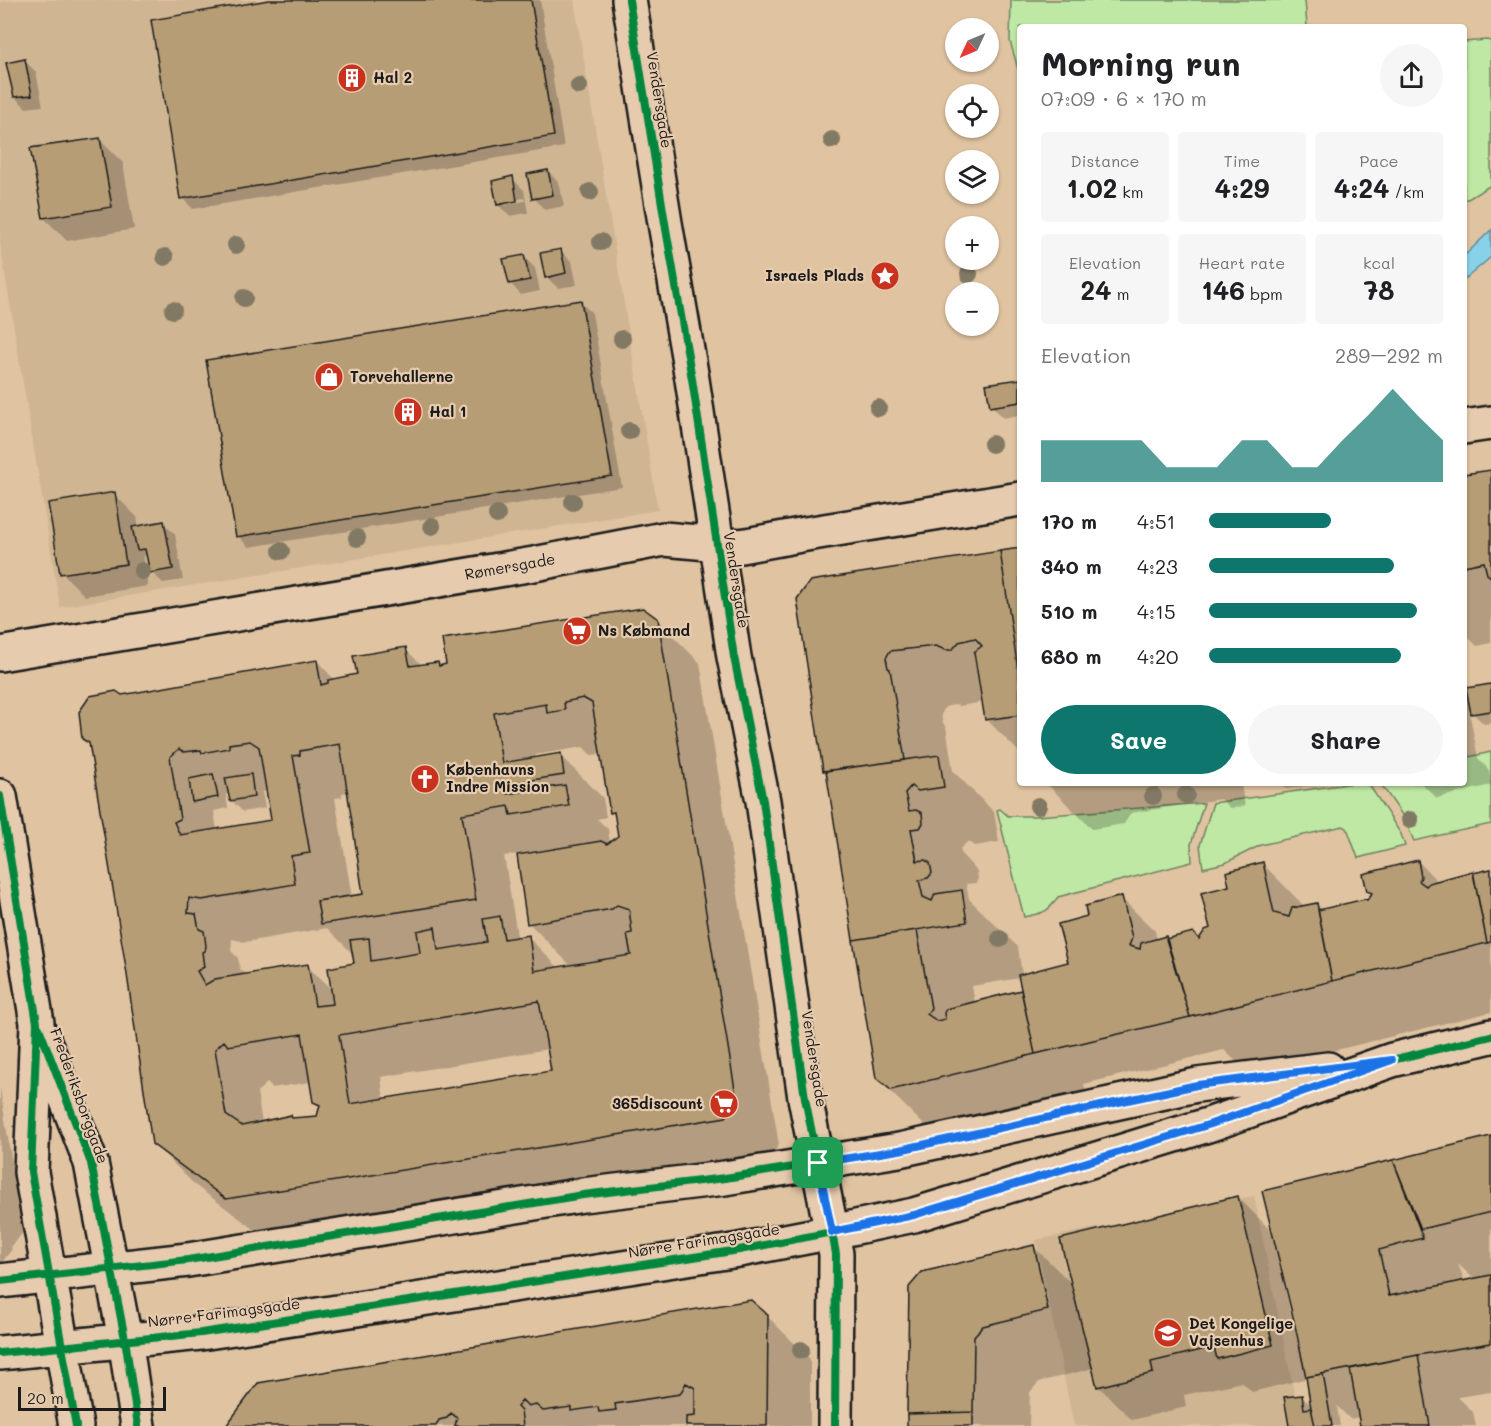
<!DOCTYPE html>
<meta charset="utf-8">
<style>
:root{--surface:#fff;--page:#f6f6f6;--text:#202124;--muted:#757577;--accent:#0f766e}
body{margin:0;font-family:Mali,sans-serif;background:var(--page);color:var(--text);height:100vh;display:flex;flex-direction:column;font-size:22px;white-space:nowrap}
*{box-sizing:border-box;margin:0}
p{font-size:20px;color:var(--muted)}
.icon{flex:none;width:33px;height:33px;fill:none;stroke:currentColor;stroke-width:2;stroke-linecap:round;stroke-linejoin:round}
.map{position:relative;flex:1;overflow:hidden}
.side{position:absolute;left:1017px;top:24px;width:450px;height:762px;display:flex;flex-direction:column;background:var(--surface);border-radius:6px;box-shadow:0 2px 4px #0004}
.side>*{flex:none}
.needle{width:39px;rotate:226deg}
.fabs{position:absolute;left:945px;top:18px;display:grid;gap:12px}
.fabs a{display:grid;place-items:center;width:54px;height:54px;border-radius:50%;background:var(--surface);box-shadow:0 2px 4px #0004;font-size:30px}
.scale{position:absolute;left:18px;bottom:15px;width:148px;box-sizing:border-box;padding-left:6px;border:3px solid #1c1c1c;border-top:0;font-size:16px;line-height:21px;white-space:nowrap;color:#1c1c1c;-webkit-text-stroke:4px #e7cbae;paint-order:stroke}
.pin{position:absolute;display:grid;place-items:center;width:51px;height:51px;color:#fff;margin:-26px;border-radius:12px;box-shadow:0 3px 9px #0006}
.round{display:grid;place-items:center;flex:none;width:63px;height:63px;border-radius:32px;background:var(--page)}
.headline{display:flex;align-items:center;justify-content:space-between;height:102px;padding:0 24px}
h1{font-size:33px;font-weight:700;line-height:45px}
.figures{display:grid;grid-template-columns:repeat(3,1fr);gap:9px;height:102px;padding:6px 24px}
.figures div{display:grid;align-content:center;border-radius:6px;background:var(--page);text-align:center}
.figures b{font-size:26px;font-weight:700}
.figures small{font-size:16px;font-weight:400}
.figures p{font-size:16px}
.chart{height:168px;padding:12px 24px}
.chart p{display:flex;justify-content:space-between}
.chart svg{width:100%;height:108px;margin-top:6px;fill:var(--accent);opacity:.7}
.primary-button{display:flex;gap:12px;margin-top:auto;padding:12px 24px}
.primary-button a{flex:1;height:69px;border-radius:36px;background:var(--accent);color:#fff;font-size:24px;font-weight:700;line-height:69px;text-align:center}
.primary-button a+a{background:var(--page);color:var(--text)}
ul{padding:0 24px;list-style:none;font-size:20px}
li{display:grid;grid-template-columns:96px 72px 1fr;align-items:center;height:45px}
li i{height:15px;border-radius:8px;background:var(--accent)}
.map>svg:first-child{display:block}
.built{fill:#cfb592}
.green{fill:#bfe8a4;stroke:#6e8260;stroke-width:1.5}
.water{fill:#88d2e9;stroke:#5d8997;stroke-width:1.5}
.shadow{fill:#0003;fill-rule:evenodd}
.building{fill:#b69d75;stroke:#1c1c1c;stroke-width:1.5;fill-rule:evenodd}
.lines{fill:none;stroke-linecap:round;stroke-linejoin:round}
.street-casing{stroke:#1c1c1c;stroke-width:38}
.secondary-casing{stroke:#1c1c1c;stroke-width:38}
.street{stroke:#e7cbae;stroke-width:33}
.secondary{stroke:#e7cbae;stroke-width:33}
.cycleway-casing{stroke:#e7cbae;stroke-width:11}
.cycleway{stroke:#00873e;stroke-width:8}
.tree{fill:#817963}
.route-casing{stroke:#fff;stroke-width:12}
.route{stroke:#1a73e8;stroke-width:8}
.labels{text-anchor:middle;stroke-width:4.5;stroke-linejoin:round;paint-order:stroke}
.poi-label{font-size:15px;font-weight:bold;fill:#1c1c1c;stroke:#e7cbae;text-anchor:start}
.street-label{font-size:15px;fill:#1c1c1c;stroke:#e7cbae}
</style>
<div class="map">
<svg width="1491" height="1426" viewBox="0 0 1491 1426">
<rect width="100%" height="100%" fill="#e0c4a1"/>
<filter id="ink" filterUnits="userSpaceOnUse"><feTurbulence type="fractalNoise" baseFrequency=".0167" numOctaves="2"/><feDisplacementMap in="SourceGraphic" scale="12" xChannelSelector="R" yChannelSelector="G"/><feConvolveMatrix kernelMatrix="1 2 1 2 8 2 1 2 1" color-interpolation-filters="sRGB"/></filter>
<g filter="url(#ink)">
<path class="built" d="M14 0H574L658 510 60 607 0 243V2Z
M1254 1196 1301 1426H1074L1036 1240Z"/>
<path class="green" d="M1011 0H1305L1307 27H1020V76L1010 41Z
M1486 40 1491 41V185L1468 199H1464V42Z
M1491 752V824L1414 841 1403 816 1380 783H1464V758Z
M1354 783H1368L1401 834 1405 846 1358 858 1347 828 1343 826 1261 845 1225 863 1203 868 1200 845 1213 803Z
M1204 803 1191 844 1192 862 1058 897C1048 913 1042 913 1024 917L997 810 1000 809 1008 816H1037Z"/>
<path class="water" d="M1491 230V257L1464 280V256Z"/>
<path class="shadow" d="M278 0H540L564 147 193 209 182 198Z
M25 61 36 72 43 106 26 108 15 97Z
M100 140 123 163 134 229 67 241 44 218Z
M548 171 559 183 564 206 545 210 534 198Z
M512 178 524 190 528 213 510 216 498 205ZM524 198 525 201 505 205V202Z
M560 250 572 262 577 285 558 288 546 277Z
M524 257 535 268 540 291 521 295 510 283Z
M580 302 592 313 622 487 249 547 238 536Z
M1020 380V415L1003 418 992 406Z
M1491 471V643L1477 646 1464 633V475Z
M114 494 137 517 139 527 163 523 175 534 183 580 163 583 151 572 149 560 143 554 148 586 85 596 62 573Z
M1020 549V753L986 719 984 702 959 706 957 704 945 707 941 715 943 723 946 726 953 771 994 812 999 842 975 846 968 841 960 849 962 855 977 871 978 879 976 883 966 884 969 899 1018 947 1022 975 1069 963 1089 918 1121 898 1155 931 1157 940 1200 941 1212 929 1231 887 1263 864 1305 907 1316 904 1323 911 1368 902 1373 894 1369 890 1418 861 1438 882 1491 869V1012L1247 1072 1224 1050 1084 1084 1090 1110 933 1134 877 1078 827 773 825 771 799 599ZM1020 978 1023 992 975 1004 972 986Z
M657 620 700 663 779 1145 769 1159 270 1241 196 1186 153 1143 128 968 91 745 84 738 122 697 317 661 335 680 358 676 405 649 423 666 437 663 441 667ZM583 747 591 755 602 754 612 812 616 817 619 837 610 843 608 829 597 819 606 817 603 798 560 755 536 759 535 755ZM268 791 273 821 217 830 214 811 228 808 226 794H230L231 800 243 812 265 808 262 792ZM349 792 365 895 352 897 335 798 342 797V793ZM518 854 529 923 571 966 559 968 528 937 520 938 517 935 504 856ZM327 928 354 955 356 964 333 991 307 966 247 976 240 969 238 958 231 951 232 939 245 942ZM548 1049 552 1072 384 1100 381 1077ZM311 1082 314 1101 321 1108 318 1117 262 1123 257 1092 267 1083 272 1088Z
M1464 679 1466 689 1491 685V723L1484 724 1469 710 1478 758 1489 770 1491 785 1437 798 1421 783H1464Z
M1046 783H1253L1241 785 1245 806 1230 808 1221 799 1131 813 1124 824 1092 829Z
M1280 783H1319L1286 789Z
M0 1088 21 1220 25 1230 11 1247 12 1249 0 1265Z
M1491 1137V1392L1458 1397 1473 1412 1476 1426H1361L1360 1417 1350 1419 1337 1406 1340 1426H1291L1301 1396 1313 1407 1308 1378 1252 1392 1242 1382 1184 1395 1186 1407 1132 1420 1098 1386 1094 1368 1039 1382 1030 1392 1029 1426H909L1034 1247 1074 1286 1238 1197 1274 1234 1264 1192ZM1458 1264 1475 1280 1465 1282ZM1287 1284 1300 1339 1297 1340 1284 1285Z
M767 1316 810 1359V1426H228Z"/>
<path class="building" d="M269 0H531L554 136 180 199 151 20Z
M25 59 32 95 14 97 6 63Z
M100 138 112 207 43 218 30 148Z
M548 170 553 195 532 199 527 174Z
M513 176 517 201 497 205 492 181Z
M561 249 566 273 545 278 540 253Z
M524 255 530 280 509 284 503 259Z
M581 300 612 476 236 537 206 360Z
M1020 379V402L990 407 986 384Z
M1491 470V577L1487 574 1484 562 1464 566V474Z
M115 492 126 564 60 574 48 503Z
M164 521 173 569 150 573 145 549 137 550 132 527Z
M1020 548V683L1000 551Z
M1000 551 1020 683V715L985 720 974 652 982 646 975 638 959 642 952 650H945L936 646 890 651 886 658 888 668 890 669 905 760 823 771 797 599 810 581Z
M643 608 658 619 737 1102 726 1117 226 1199 152 1144 126 968 89 743 82 739 79 712 90 696 116 691 122 695 317 660 321 685 328 683V680L357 674 353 656 406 647 410 666 438 662 439 666 446 664 442 639ZM583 698 592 703 610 813 614 812 618 836 607 844 601 841 517 855 527 924 612 909 617 905 629 909 632 933 627 934 631 955 534 971 529 935 504 939 500 916 483 919 487 942 438 950 435 927 417 931 420 953 371 961 369 938 350 940 354 963 328 968 333 1004 315 1006 308 964 215 979 205 985 197 971 204 967 202 952 205 951 206 946 204 931 199 929 196 914 188 913 189 898 202 900 295 884 291 856 310 853 293 756 300 755V751L340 744 363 894 317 901 321 924 476 900 462 814 509 806 511 815 569 806 565 785 507 794 505 784 564 775 561 753 502 763 494 713 546 704 547 713 565 710 564 702ZM250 741 259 747 271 820 180 835 174 822 180 819 170 757 179 749 184 752 201 750 202 753 229 748V744ZM539 1001 551 1071 350 1104 339 1035ZM302 1034 313 1102 320 1105 317 1116 292 1118 291 1115 242 1126 226 1115 215 1049 224 1041 228 1046Z
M1491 684V711L1471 714 1466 688Z
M939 755 944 787 918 791 911 786 905 793 909 811 916 810 922 813 923 823 920 828 911 829 917 861 925 860 930 863 932 873 928 878 919 880 923 897 932 901 935 894 962 890 967 922 853 940 826 771Z
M213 774 218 797 192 802 189 779Z
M251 774 254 797 230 801 225 778Z
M1418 860 1421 877 1419 881 1426 886 1429 883 1473 871 1487 943 1332 981 1318 910 1365 899 1367 900 1372 893 1367 891 1363 874Z
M1263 862 1274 913 1289 917 1292 908 1317 903 1332 981 1190 1017 1166 939 1193 932 1199 939 1205 930 1210 928 1201 893 1229 886 1226 872Z
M1491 869V942L1487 943 1473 873Z
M1122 896 1132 938 1129 946 1140 949 1141 943 1166 936 1190 1017 1035 1054 1018 975 1068 962 1058 924 1087 916 1085 906Z
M917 930 931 1008 927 1014 937 1021 945 1019 944 1013 946 1009 1021 990 1035 1054 891 1090 876 1078 853 940Z
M1491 1136V1212L1421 1229 1393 1160Z
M1393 1160 1423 1238 1379 1250 1389 1296 1491 1275V1343L1418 1355 1306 1377 1294 1321 1262 1191Z
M1238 1196 1273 1345 1217 1359 1214 1347 1151 1362 1153 1373 1097 1387 1060 1239Z
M1034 1245 1048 1310 983 1326 974 1336 973 1412 907 1414 909 1287 922 1272Z
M751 1300 768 1315 767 1426H686V1417L695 1416V1388L686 1383 680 1394 615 1404 616 1410 599 1412 598 1407 571 1411V1407L543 1411 535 1404 528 1406 522 1400 517 1407 521 1411 523 1426H455L457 1418 451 1413 447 1418 439 1420 436 1426H226L258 1383Z
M1418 1355 1430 1426H1360L1350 1369Z
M1323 1374 1332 1426H1315L1311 1408 1306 1377Z
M1302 1395 1304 1409 1311 1408 1315 1426H1289L1284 1397Z
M973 1412V1426H907V1414Z"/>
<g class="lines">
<g class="street-casing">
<path id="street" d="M629 0 665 223 692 379 734 657 763 801 805 1098 836 1254 835 1426
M1464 427 1491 423
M0 654 534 564 664 539 741 546 806 534 1020 499"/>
</g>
<g class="secondary-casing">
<path id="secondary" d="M0 796 37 1023 31 1172 76 1426
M42 1036 91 1163 125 1339 138 1426
M0 1281 188 1260 583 1195 725 1178 818 1163 899 1150 1197 1085 1328 1069
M0 1353 201 1333 739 1250 832 1232 914 1215 1211 1124 1392 1060 1491 1036"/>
</g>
<use href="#street" class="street"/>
<use href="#secondary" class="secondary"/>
<g class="cycleway-casing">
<path id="cycleway" d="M629 0 665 223 692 379 734 657 763 801 805 1098 818 1163
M0 796 37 1023 31 1172 76 1426
M39 1028 91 1163 125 1339 138 1426
M832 1232 836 1254 835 1426
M0 1281 188 1260 583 1195 725 1178 818 1163 899 1150 1197 1085 1362 1064
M0 1353 201 1333 739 1250 832 1232 914 1215 1211 1124 1392 1060 1491 1036"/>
</g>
<use href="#cycleway" class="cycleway"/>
</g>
<g class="tree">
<circle cx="579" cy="86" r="9"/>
<circle cx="832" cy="140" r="9"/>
<circle cx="590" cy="192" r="9"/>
<circle cx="601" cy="242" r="9"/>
<circle cx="236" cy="245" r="9"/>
<circle cx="165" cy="257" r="9"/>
<circle cx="969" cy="274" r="9"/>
<circle cx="244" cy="298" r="9"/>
<circle cx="173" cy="310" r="9"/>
<circle cx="622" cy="339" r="9"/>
<circle cx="878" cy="408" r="9"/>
<circle cx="629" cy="431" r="9"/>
<circle cx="992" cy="444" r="9"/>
<circle cx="573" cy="502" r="9"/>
<circle cx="497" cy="515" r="9"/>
<circle cx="432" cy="526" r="9"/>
<circle cx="357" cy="538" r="9"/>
<circle cx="281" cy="551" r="9"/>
<circle cx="142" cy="571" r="9"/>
<circle cx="1186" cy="795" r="9"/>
<circle cx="1153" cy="796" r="9"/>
<circle cx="1038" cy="806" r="9"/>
<circle cx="1410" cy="820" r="9"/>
<circle cx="1000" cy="939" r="9"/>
<circle cx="801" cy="1350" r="9"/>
</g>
</g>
<g class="lines" filter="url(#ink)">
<g class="route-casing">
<path id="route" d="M1392 1060 1211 1124 914 1215 832 1232 818 1163 899 1150 1197 1085Z"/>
</g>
<use href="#route" class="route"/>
</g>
<defs>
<g id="building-disc" transform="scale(1.5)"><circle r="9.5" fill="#c8321e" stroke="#e7cbae"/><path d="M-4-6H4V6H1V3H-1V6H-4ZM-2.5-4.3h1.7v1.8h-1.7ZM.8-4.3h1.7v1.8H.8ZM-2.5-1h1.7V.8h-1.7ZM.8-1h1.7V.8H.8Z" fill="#fff"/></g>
<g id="sight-disc" transform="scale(1.5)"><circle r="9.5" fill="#c8321e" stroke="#e7cbae"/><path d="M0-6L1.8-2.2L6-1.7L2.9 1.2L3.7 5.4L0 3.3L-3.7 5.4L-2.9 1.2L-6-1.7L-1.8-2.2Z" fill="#fff"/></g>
<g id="shop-disc" transform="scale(1.5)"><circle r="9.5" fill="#c8321e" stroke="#e7cbae"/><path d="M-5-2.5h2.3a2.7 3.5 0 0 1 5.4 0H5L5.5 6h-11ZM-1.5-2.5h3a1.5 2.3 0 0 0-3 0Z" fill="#fff"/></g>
<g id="supermarket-disc" transform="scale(1.5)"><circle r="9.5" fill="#c8321e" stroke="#e7cbae"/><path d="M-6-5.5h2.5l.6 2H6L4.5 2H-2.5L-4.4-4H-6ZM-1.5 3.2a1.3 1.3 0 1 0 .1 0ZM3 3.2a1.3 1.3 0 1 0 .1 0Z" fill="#fff"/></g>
<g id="church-disc" transform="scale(1.5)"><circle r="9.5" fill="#c8321e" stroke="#e7cbae"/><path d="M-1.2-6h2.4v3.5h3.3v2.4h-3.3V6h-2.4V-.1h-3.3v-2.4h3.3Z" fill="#fff"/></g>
<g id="school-disc" transform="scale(1.5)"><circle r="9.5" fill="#c8321e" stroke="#e7cbae"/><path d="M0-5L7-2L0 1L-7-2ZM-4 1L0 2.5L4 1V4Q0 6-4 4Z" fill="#fff"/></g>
</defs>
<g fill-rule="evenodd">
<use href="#building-disc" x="352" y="78"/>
<use href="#sight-disc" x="885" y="276"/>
<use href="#shop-disc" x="329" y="377"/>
<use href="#building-disc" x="408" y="412"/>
<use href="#supermarket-disc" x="577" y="631"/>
<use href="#church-disc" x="425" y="779"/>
<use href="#supermarket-disc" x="724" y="1104"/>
<use href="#school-disc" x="1168" y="1333"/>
</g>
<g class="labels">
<g class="poi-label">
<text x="373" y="83">Hal 2</text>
<text x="864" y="281" text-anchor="end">Israels Plads</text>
<text x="350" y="382">Torvehallerne</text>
<text x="429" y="417">Hal 1</text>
<text x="598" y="636">Ns Købmand</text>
<text x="446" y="775">Københavns<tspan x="446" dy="17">Indre Mission</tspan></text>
<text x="703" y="1109" text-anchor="end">365discount</text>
<text x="1189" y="1329">Det Kongelige<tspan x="1189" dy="17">Vajsenhus</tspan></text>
</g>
<g class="street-label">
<text transform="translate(659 100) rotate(81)" y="5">Vendersgade</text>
<text transform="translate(510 567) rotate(-10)" y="5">Rømersgade</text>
<text transform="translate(736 580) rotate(81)" y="5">Vendersgade</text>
<text transform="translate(814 1059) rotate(81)" y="5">Vendersgade</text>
<text transform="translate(79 1096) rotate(70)" y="5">Frederiksborggade</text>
<text transform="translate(704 1241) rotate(-9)" y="5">Nørre Farimagsgade</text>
<text transform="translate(224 1313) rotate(-7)" y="5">Nørre Farimagsgade</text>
</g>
</g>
</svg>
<div class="fabs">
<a><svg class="needle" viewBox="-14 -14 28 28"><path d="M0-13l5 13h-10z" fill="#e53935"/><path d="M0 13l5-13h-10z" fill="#757577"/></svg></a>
<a><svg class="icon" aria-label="locate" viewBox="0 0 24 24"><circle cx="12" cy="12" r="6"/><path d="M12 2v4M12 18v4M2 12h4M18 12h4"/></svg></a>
<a><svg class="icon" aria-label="layers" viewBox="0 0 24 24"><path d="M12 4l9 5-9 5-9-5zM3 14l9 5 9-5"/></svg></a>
<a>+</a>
<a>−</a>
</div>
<div class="scale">20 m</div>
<div class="pin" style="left:818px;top:1163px;background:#1e9e55"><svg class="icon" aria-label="arrive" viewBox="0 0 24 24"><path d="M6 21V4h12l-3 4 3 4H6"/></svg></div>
<section class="side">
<div class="headline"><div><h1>Morning run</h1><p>07:09 · 6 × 170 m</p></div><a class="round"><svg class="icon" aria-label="share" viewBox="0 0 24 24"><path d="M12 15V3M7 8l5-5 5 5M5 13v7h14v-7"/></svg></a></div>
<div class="figures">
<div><p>Distance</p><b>1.02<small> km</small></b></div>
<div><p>Time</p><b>4:29</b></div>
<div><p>Pace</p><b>4:24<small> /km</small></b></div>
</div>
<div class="figures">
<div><p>Elevation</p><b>24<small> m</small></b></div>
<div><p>Heart rate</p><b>146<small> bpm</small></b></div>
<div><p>kcal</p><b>78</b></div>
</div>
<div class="chart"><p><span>Elevation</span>289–292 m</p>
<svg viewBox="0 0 160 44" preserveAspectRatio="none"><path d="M0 44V27L10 27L20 27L30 27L40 27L50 38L60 38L70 38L80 27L90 27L100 38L110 38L120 27L130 17L140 6L150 17L160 27V44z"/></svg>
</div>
<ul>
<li><b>170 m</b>4:51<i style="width:52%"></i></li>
<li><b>340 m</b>4:23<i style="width:79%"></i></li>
<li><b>510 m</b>4:15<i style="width:89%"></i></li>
<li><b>680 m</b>4:20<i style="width:82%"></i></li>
</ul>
<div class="primary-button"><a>Save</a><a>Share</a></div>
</section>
</div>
